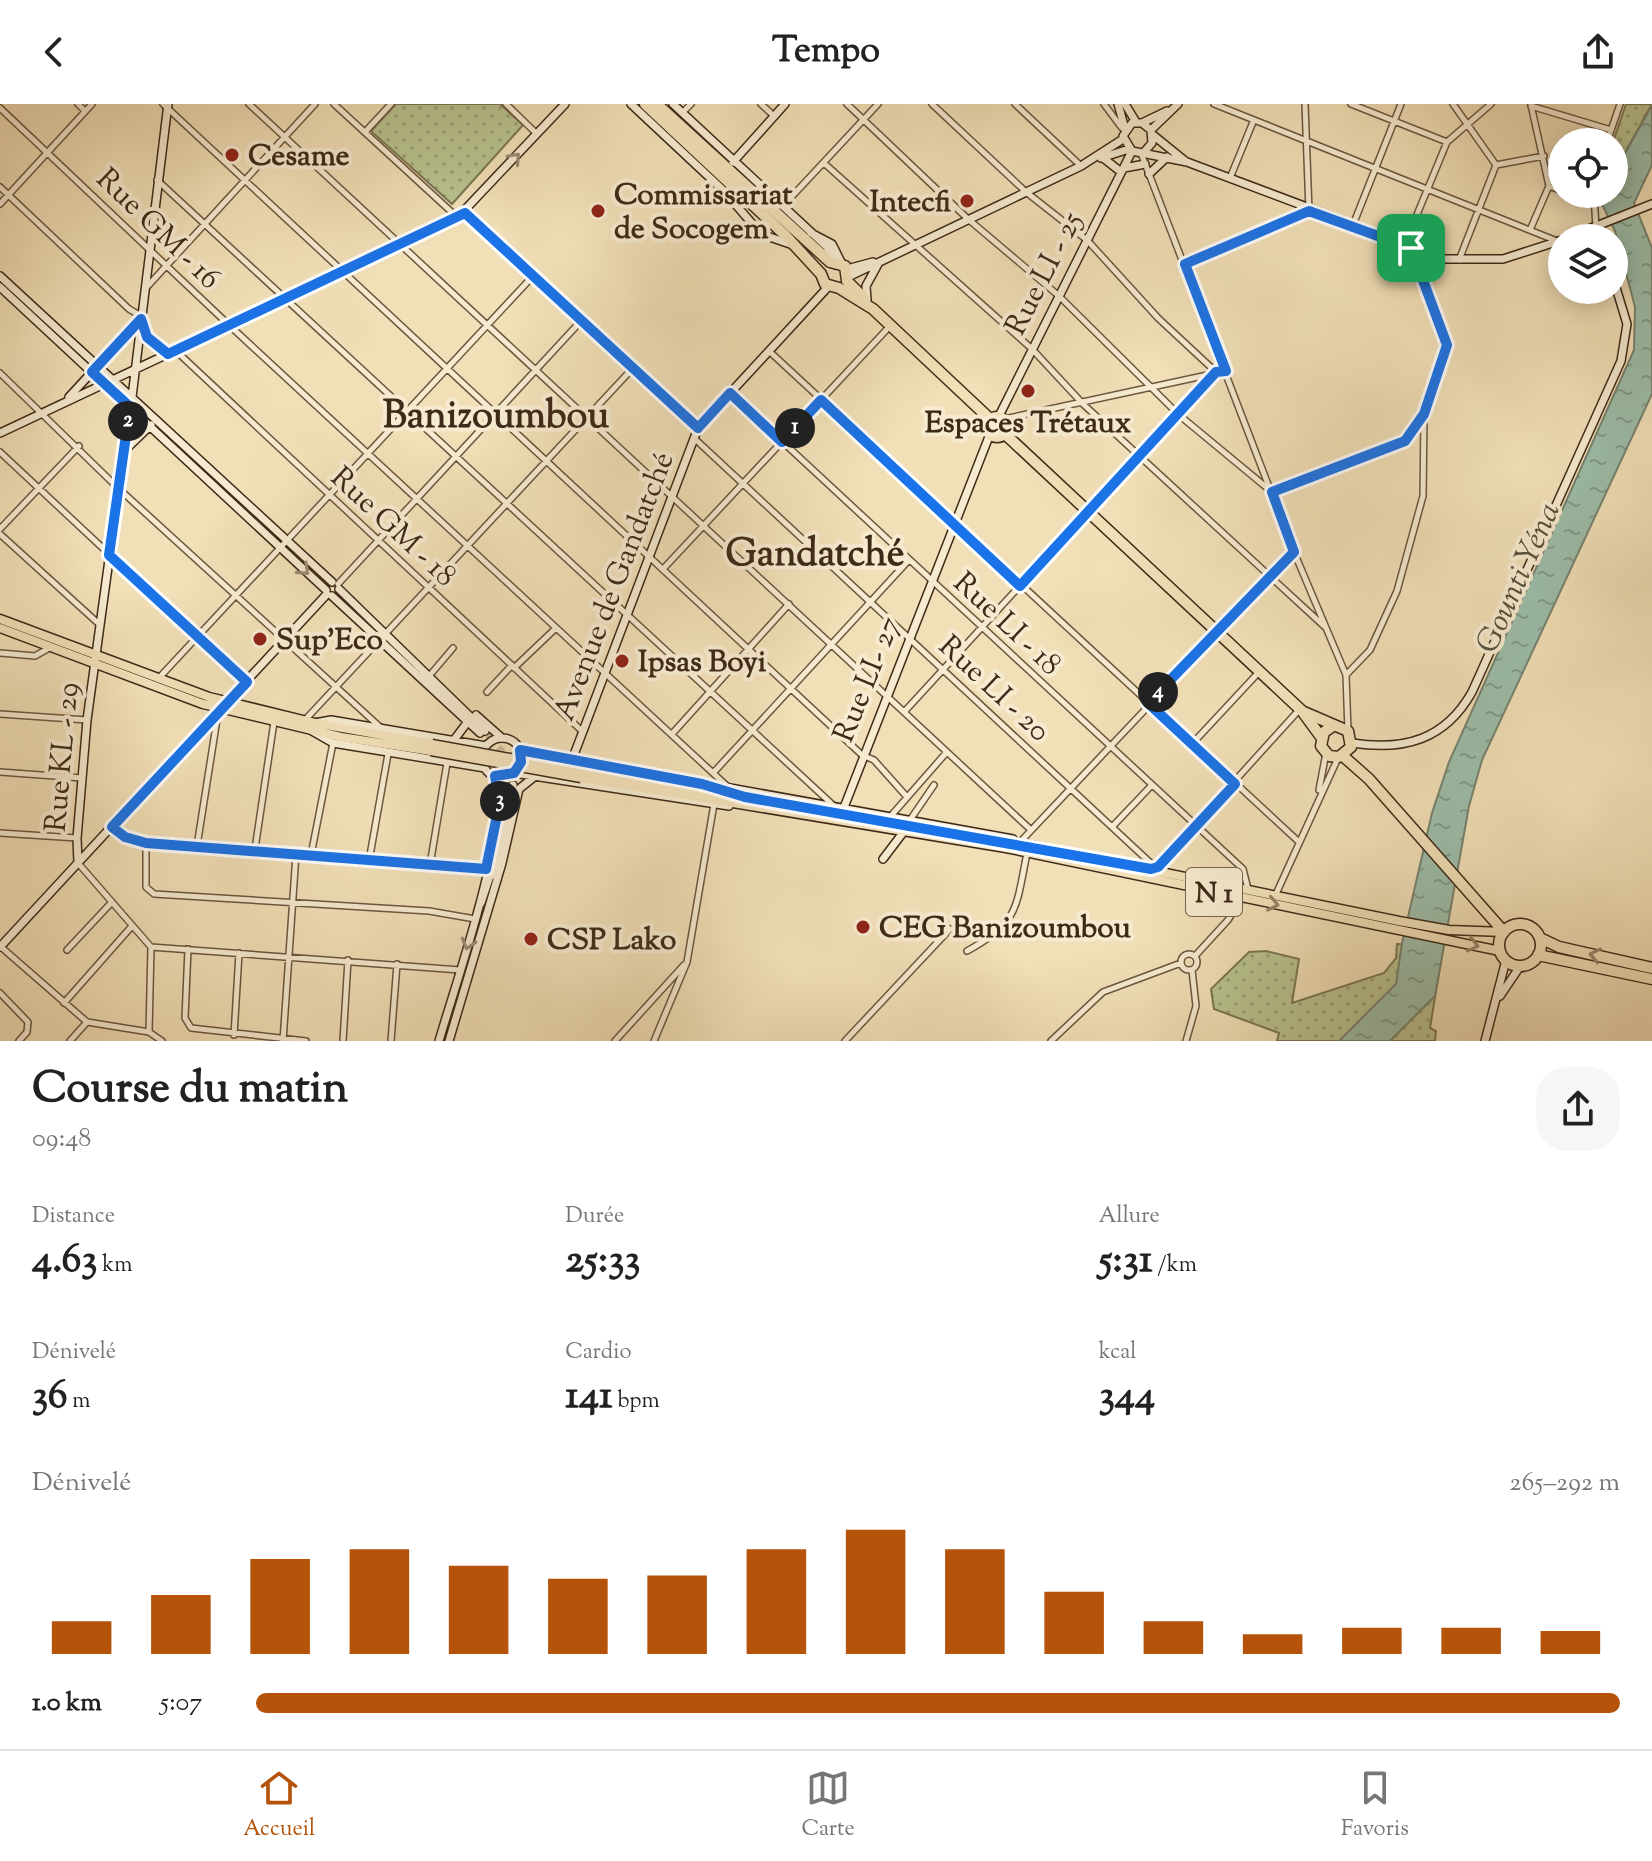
<!DOCTYPE html>
<html lang="fr">
<meta charset="utf-8">
<style>
:root{--surface:#fff;--page:#f6f6f6;--text:#222;--muted:#767676;--line:#e0e0e0;--accent:#b45309}
body{margin:0;font-family:"Sorts Mill Goudy",serif;background:var(--page);color:var(--text);height:100vh;display:flex;flex-direction:column;font-size:30px;white-space:nowrap}
*{box-sizing:border-box;margin:0}
p{font-size:26px;color:var(--muted)}
.icon{flex:none;width:44px;height:44px;fill:none;stroke:currentColor;stroke-width:2;stroke-linecap:round;stroke-linejoin:round}
.map{position:relative;height:937px;overflow:hidden}
.drawer{display:flex;flex-direction:column;background:var(--surface);flex:1}
.drawer>*{flex:none}
.tools{position:absolute;left:1548px;top:24px;display:grid;gap:16px}
.tools a{display:grid;place-items:center;width:80px;height:80px;border-radius:50%;background:var(--surface);box-shadow:0 4px 20px #0003;font-size:40px}
.pin{position:absolute;display:grid;place-items:center;width:68px;height:68px;color:#fff;margin:-34px;border-radius:16px;box-shadow:0 4px 12px #0006}
.km{position:absolute;width:40px;height:40px;margin:-20px;border-radius:50%;background:#222;color:#fff;font-size:22px;line-height:40px;text-align:center}
.round{display:grid;place-items:center;flex:none;width:84px;height:84px;border-radius:32px;background:var(--page)}
.summary{display:flex;align-items:center;justify-content:space-between;height:136px;padding:0 32px}
h1{font-size:44px;font-weight:700;line-height:60px}
.metrics{display:grid;grid-template-columns:repeat(3,1fr);gap:12px;height:136px;padding:8px 32px}
.metrics div{display:grid;align-content:center}
.metrics b{font-size:40px;font-weight:700}
.metrics small{font-size:22px;font-weight:400}
.metrics p{font-size:22px}
.chart{height:224px;padding:16px 32px}
.chart p{display:flex;justify-content:space-between}
.chart svg{width:100%;height:144px;margin-top:8px;stroke:var(--accent);stroke-width:6}
ul{padding:0 32px;list-style:none;font-size:26px}
li{display:grid;grid-template-columns:128px 96px 1fr;align-items:center;height:60px}
li i{height:20px;border-radius:10px;background:var(--accent)}
header{display:flex;justify-content:space-between;align-items:center;height:104px;padding:0 32px;background:var(--surface);font-size:36px;font-weight:700}
.tabs{display:flex;justify-content:space-around;align-items:center;height:112px;border-top:2px solid var(--line);background:var(--surface);font-size:22px;color:var(--muted)}
.tabs a{display:grid;justify-items:center;gap:4px}
.tabs .current{color:var(--accent)}
.map>svg:first-child{display:block}
.grass{fill:url(#grass-dots);stroke:#7b7654;stroke-width:2}
.water{fill:url(#water-ripples);stroke:#76826f;stroke-width:2}
.lines{fill:none;stroke-linecap:round;stroke-linejoin:round}
.secondary-tunnel{stroke:#cdbb97;stroke-width:7;stroke-dasharray:7 3.5;stroke-linecap:butt}
.street-casing{stroke:#6b5740;stroke-width:8}
.secondary-casing{stroke:#3e2a18;stroke-width:10}
.primary-casing{stroke:#3e2a18;stroke-width:11}
.highway-casing{stroke:#3e2a18;stroke-width:13}
.street{stroke:#f6ead0;stroke-width:5}
.secondary{stroke:#f6ead0;stroke-width:7}
.primary{stroke:#f1dfb7;stroke-width:8}
.highway{stroke:#f1dfb7;stroke-width:10}
.primary-bridge-casing{stroke:#3e2a18;stroke-width:11;stroke-linecap:butt}
.primary-bridge{stroke:#f1dfb7;stroke-width:8}
.oneway{stroke:#9a8a74}
.oneway2{stroke:#988468}
.route-casing{stroke:#fff;stroke-width:16}
.route{stroke:#1a73e8;stroke-width:10}
.poi-dot{fill:#8f2418;stroke:#f6ead0;stroke-width:3}
.labels{text-anchor:middle;stroke-width:8;stroke-linejoin:round;paint-order:stroke}
.shield{fill:#f6ead0;stroke:#75644f;stroke-width:2}
.shield-label{font-size:28px;font-weight:bold;fill:#3e2a18}
.poi-label{font-size:30px;font-weight:bold;fill:#3e2a18;stroke:#f6ead0;text-anchor:start}
.street-label{font-size:30px;fill:#3e2a18;stroke:#f6ead0}
.water-label{font-size:32px;font-style:italic;fill:#564f3c;stroke:#f6ead0}
.district-label{font-size:38px;font-weight:bold;fill:#3e2a18;stroke:#f6ead0}
</style>
<header><svg class="icon" aria-label="back" viewBox="0 0 24 24"><path d="M15 5l-7 7 7 7"/></svg>Tempo<svg class="icon" aria-label="share" viewBox="0 0 24 24"><path d="M12 15V3M7 8l5-5 5 5M5 13v7h14v-7"/></svg></header>
<div class="map">
<svg width="1652" height="937" viewBox="0 0 1652 937">
<defs>
<pattern id="grass-dots" width="8" height="8" patternUnits="userSpaceOnUse" patternTransform="scale(2)"><rect width="8" height="8" fill="#b8c28f"/><path d="M2 2h.1M6 6h.1" fill="none" stroke="#979e74" stroke-width="1.8" stroke-linecap="round"/></pattern>
<pattern id="water-ripples" width="26" height="14" patternUnits="userSpaceOnUse" patternTransform="scale(2)"><rect width="26" height="14" fill="#9cbda9"/><path d="M2 4q2-2 4 0t4 0M15 11q2-2 4 0t4 0" fill="none" stroke="#819a89"/></pattern>
</defs>
<rect width="100%" height="100%" fill="#f1dfb7"/>
<filter id="stains"><feTurbulence type="fractalNoise" baseFrequency=".0025" numOctaves="4"/><feColorMatrix values="0 0 0 0 .2 0 0 0 0 .09 0 0 0 0 .02 0 0 0 .5 -.17"/></filter>
<radialGradient id="worn" r=".72"><stop offset=".6" stop-color="#630" stop-opacity="0"/><stop offset="1" stop-color="#630" stop-opacity=".3"/></radialGradient>
<path class="grass" d="M396 0H500L523 21 452 100 371 27Z
M1626 0H1652L1614 69 1613 38Z
M1397 840 1443 844 1430 924 1436 927 1435 937H1277L1279 929 1214 905 1211 885 1249 848 1266 847 1299 855 1292 899 1384 869 1396 854Z"/>
<path class="water" d="M1652 1V61L1634 99 1652 144V290L1482 656 1469 702 1435 892 1390 937H1339L1396 880 1402 839 1432 709 1449 658 1634 246 1635 203 1615 127 1601 98 1604 90H1614V69Z"/>
<g class="lines">
<path class="secondary-tunnel" d="M485 627 504 650 513 681"/>
<g class="street-casing">
<path id="street" d="M78 0 85 7
M163 0 862 651 874 656 907 693
M249 0 1031 726
M334 0 457 113
M506 0 537 30
M761 0 774 12
M847 0 968 115 1059 192 1179 311 1272 388 1410 333 1424 310 1444 255 1445 228 1411 144
M1015 0 1081 62
M1104 0 1122 24
M1214 0 1557 137
M1351 0 1447 38
M1453 0 1496 61
M1531 2 1611 26
M0 4 229 221 727 682
M682 9 691 0
M365 28 391 0
M1607 38 1620 0
M1141 49 1294 448 1346 571 1348 627
M825 60 1032 245 1083 300 1325 523
M1230 74 1253 18
M157 76 834 702
M1549 82 1562 87
M0 83 129 205 141 212
M1569 90 1592 98
M1594 90 1596 124
M0 100 92 0
M783 102 878 0
M1353 121 1401 0
M1530 126 1549 82 1531 1
M1404 142 1447 38 1491 0
M1459 156 1496 61 1544 52
M1185 160 1309 107 1305 0
M145 185 315 0
M175 246 582 627
M769 247 1299 738
M0 269 118 384 380 623
M730 289 1243 765 1248 785
M1004 315 1226 267
M695 335 1156 764
M0 348 246 578
M0 425 79 342
M0 430 99 520
M664 464 890 222
M338 480 581 217
M0 549 35 552 51 543
M514 564 556 524
M430 571 453 544
M1346 571 1370 546 1397 487 1423 392 1424 312
M158 575 533 172
M487 588 512 561
M905 607 1216 268 1158 214 1087 136 1026 88 932 0
M0 610 87 616
M305 616 633 264
M672 630 789 500
M1192 640 1259 568
M0 668 82 674
M714 668 908 457
M1319 686 1326 649
M890 713 946 649
M910 716 934 681
M112 723 125 733 146 739 486 765
M1112 723 1151 682
M0 729 77 734
M1022 736 1294 448
M146 739V783L154 790 429 807 475 815
M197 742 218 609
M255 745 274 618
M311 751 333 639
M369 757 388 650
M78 759 151 843 460 866
M430 761 447 659
M1156 764 1299 606
M1276 790 1338 654
M1 843 87 918
M151 843 149 928 162 937
M188 845 185 914 191 924 306 937
M67 846 112 798
M967 847C1019 819 1016 804 1027 749
M1181 858a8 8 0 1 1 16 0a8 8 0 1 1-16 0Z
M1195 852 1228 816 1242 794
M0 889 28 918 27 928 19 937
M64 899 132 822
M234 931 239 849
M70 937 87 918 149 928
M283 937 296 750
M343 937 348 856
M391 937 397 860
M615 937 684 861
M654 937 687 858 714 700
M845 937 950 825
M1051 937 1103 888 1181 859
M1186 937 1196 902 1192 866"/>
</g>
<g class="secondary-casing">
<path id="secondary" d="M631 0 724 87 761 130 793 141
M673 0 827 143 834 158
M1118 0 1125 25
M1125 0 1136 18
M1142 19 1167 7
M1151 26 1178 0
M1153 31 1185 57
M1145 47 1152 39 1151 26 1142 19H1132L1123 32 1132 47 1187 58 1445 155H1503L1562 136
M1102 53 1121 68
M1101 54 1129 45
M733 58 785 0
M1124 64 1145 60
M1149 70 1167 53
M465 109 698 324
M811 129 832 140 842 160
M1566 134 1652 100
M847 165 873 158
M0 172 332 478
M848 173 1081 62 1123 35
M0 183 326 486
M867 196 866 182 878 160
M141 220 152 240 168 250
M69 293 141 215
M132 293 168 0
M999 312 1132 47
M0 329 458 113 565 0
M123 348 151 321
M339 485 485 627
M332 492 480 629
M476 611 502 634
M315 619 331 616 486 642
M312 627 333 639 485 664
M482 654a20 20 0 1 1 40 0a20 20 0 1 1-40 0Z
M454 636 466 620
M1352 639C1404 647 1445 636 1472 588L1621 257 1627 220 1614 177
M520 646 1013 735
M572 656 698 324 828 183
M514 669 729 702
M843 706 990 330
M883 755 902 730
M78 759 77 734 87 616 130 303
M494 771 513 681
M481 799 492 766
M0 843 327 490
M1500 892 1521 861
M439 937C455 881 512 721 495 672
M449 937 502 759 519 685 534 673
M1485 937 1506 856"/>
</g>
<g class="primary-casing">
<path id="primary" d="M0 515 209 593 315 619 432 640
M0 524 203 600 341 633 431 647
M582 667 1034 742 1399 817 1449 826 1504 828
M581 674 1006 744 1500 847"/>
</g>
<g class="highway-casing">
<path id="highway" d="M645 0 785 131 821 170 825 180 839 184 873 205 990 315
M657 0 830 158
M830 158 845 162 847 177
M847 177 864 194
M987 323a10 10 0 1 1 20 0a10 10 0 1 1-20 0Z
M1005 330 1302 607 1321 633
M1304 608 1348 627 1351 643 1339 653 1329 652 1321 642 1324 628 1333 622
M1343 652 1369 675 1504 828
M1499 841a21 21 0 1 1 42 0a21 21 0 1 1-42 0Z
M1540 834 1559 843 1652 864
M1538 851 1652 875"/>
</g>
<use href="#street" class="street"/>
<use href="#secondary" class="secondary"/>
<use href="#primary" class="primary"/>
<use href="#highway" class="highway"/>
<g class="primary-bridge-casing">
<path id="primary-bridge" d="M432 640 582 667
M431 647 581 674"/>
</g>
<use href="#primary-bridge" class="primary-bridge"/>
</g>
<defs><path id="oneway-chevron" d="M-2-3.5L2.5 0L-2 3.5" fill="none" stroke-width="1.6" stroke-linecap="round" stroke-linejoin="round" transform="scale(2)"/></defs>
<g class="oneway">
<use href="#oneway-chevron" transform="translate(515 54) rotate(-48)"/>
<use href="#oneway-chevron" transform="translate(304 466) rotate(43)"/>
<use href="#oneway-chevron" transform="translate(468 840) rotate(106)"/>
</g>
<g class="oneway2">
<use href="#oneway-chevron" transform="translate(1273 800) rotate(12)"/>
<use href="#oneway-chevron" transform="translate(1473 841) rotate(13)"/>
<use href="#oneway-chevron" transform="translate(1595 851) rotate(-167)"/>
</g>
<g class="lines">
<g class="route-casing">
<path id="route" d="M1309 107 1411 144 1447 241 1424 310 1405 337 1272 388 1294 448 1148 599 1235 680 1158 763 1151 765 745 693 702 680 520 646 521 658 514 669 495 672 500 697 486 765 146 739 125 733 112 723 247 578 109 451 130 303 92 268 141 215 147 233 168 250 465 109 698 324 730 289 782 338 821 296 1020 482 1216 268 1226 267 1185 160Z"/>
</g>
<use href="#route" class="route"/>
</g>
<g class="poi-dot">
<circle cx="232" cy="51" r="8"/>
<circle cx="967" cy="97" r="8"/>
<circle cx="598" cy="107" r="8"/>
<circle cx="1028" cy="287" r="8"/>
<circle cx="260" cy="535" r="8"/>
<circle cx="622" cy="557" r="8"/>
<circle cx="863" cy="823" r="8"/>
<circle cx="531" cy="835" r="8"/>
</g>
<g class="labels">
<rect class="shield" x="1186" y="764" width="56" height="48" rx="6"/>
<g class="shield-label">
<text x="1214" y="798">N 1</text>
</g>
<g class="poi-label">
<text x="248" y="61">Cesame</text>
<text x="614" y="100">Commissariat<tspan x="614" dy="34">de Socogem</tspan></text>
<text x="951" y="107" text-anchor="end">Intecfi</text>
<text x="1028" y="328" text-anchor="middle">Espaces Trétaux</text>
<text x="276" y="545">Sup'Eco</text>
<text x="638" y="567">Ipsas Boyi</text>
<text x="879" y="833">CEG Banizoumbou</text>
<text x="547" y="845">CSP Lako</text>
</g>
<g class="street-label">
<text transform="translate(159 124) rotate(44)" y="10">Rue GM - 16</text>
<text transform="translate(1043 169) rotate(-63)" y="10">Rue LI - 25</text>
<text transform="translate(394 422) rotate(43)" y="10">Rue GM - 18</text>
<text transform="translate(613 482) rotate(-69)" y="10">Avenue de Gandatché</text>
<text transform="translate(1008 519) rotate(43)" y="10">Rue LI - 18</text>
<text transform="translate(866 575) rotate(-68)" y="10">Rue LI- 27</text>
<text transform="translate(995 584) rotate(43)" y="10">Rue LI - 20</text>
<text transform="translate(61 653) rotate(-85)" y="10">Rue KL - 29</text>
</g>
<g class="water-label">
<text transform="translate(1517 473) rotate(-66)" y="11">Gounti Yéna</text>
</g>
<g class="district-label">
<text x="496" y="323">Banizoumbou</text>
<text x="815" y="461">Gandatché</text>
</g>
</g>
<rect width="100%" height="100%" filter="url(#stains)"/>
<rect width="100%" height="100%" fill="url(#worn)"/>
</svg>
<div class="tools">
<a><svg class="icon" aria-label="locate" viewBox="0 0 24 24"><circle cx="12" cy="12" r="6"/><path d="M12 2v4M12 18v4M2 12h4M18 12h4"/></svg></a>
<a><svg class="icon" aria-label="layers" viewBox="0 0 24 24"><path d="M12 4l9 5-9 5-9-5zM3 14l9 5 9-5"/></svg></a>
</div>
<div class="pin" style="left:1411px;top:144px;background:#1e9e55"><svg class="icon" aria-label="arrive" viewBox="0 0 24 24"><path d="M6 21V4h12l-3 4 3 4H6"/></svg></div>
<b class="km" style="left:795px;top:324px">1</b>
<b class="km" style="left:128px;top:317px">2</b>
<b class="km" style="left:500px;top:697px">3</b>
<b class="km" style="left:1158px;top:588px">4</b>
</div>
<section class="drawer">
<div class="summary"><div><h1>Course du matin</h1><p>09:48</p></div><a class="round"><svg class="icon" aria-label="share" viewBox="0 0 24 24"><path d="M12 15V3M7 8l5-5 5 5M5 13v7h14v-7"/></svg></a></div>
<div class="metrics">
<div><p>Distance</p><b>4.63<small> km</small></b></div>
<div><p>Durée</p><b>25:33</b></div>
<div><p>Allure</p><b>5:31<small> /km</small></b></div>
</div>
<div class="metrics">
<div><p>Dénivelé</p><b>36<small> m</small></b></div>
<div><p>Cardio</p><b>141<small> bpm</small></b></div>
<div><p>kcal</p><b>344</b></div>
</div>
<div class="chart"><p><span>Dénivelé</span>265–292 m</p>
<svg viewBox="0 0 160 44" preserveAspectRatio="none"><path d="M5 44V34M15 44V26M25 44V15M35 44V12M45 44V17M55 44V21M65 44V20M75 44V12M85 44V6M95 44V12M105 44V25M115 44V34M125 44V38M135 44V36M145 44V36M155 44V37"/></svg>
</div>
<ul>
<li><b>1.0 km</b>5:07<i style="width:100%"></i></li>
</ul>
</section>
<nav class="tabs">
<a class="current"><svg class="icon" aria-label="home" viewBox="0 0 24 24"><path d="M3 11l9-7 9 7M6 9v11h12V9"/></svg>Accueil</a>
<a><svg class="icon" aria-label="map" viewBox="0 0 24 24"><path d="M3 6l6-2 6 2 6-2v14l-6 2-6-2-6 2zM9 4v14M15 6v14"/></svg>Carte</a>
<a><svg class="icon" aria-label="saved" viewBox="0 0 24 24"><path d="M7 4h10v16l-5-4-5 4z"/></svg>Favoris</a>
</nav>
